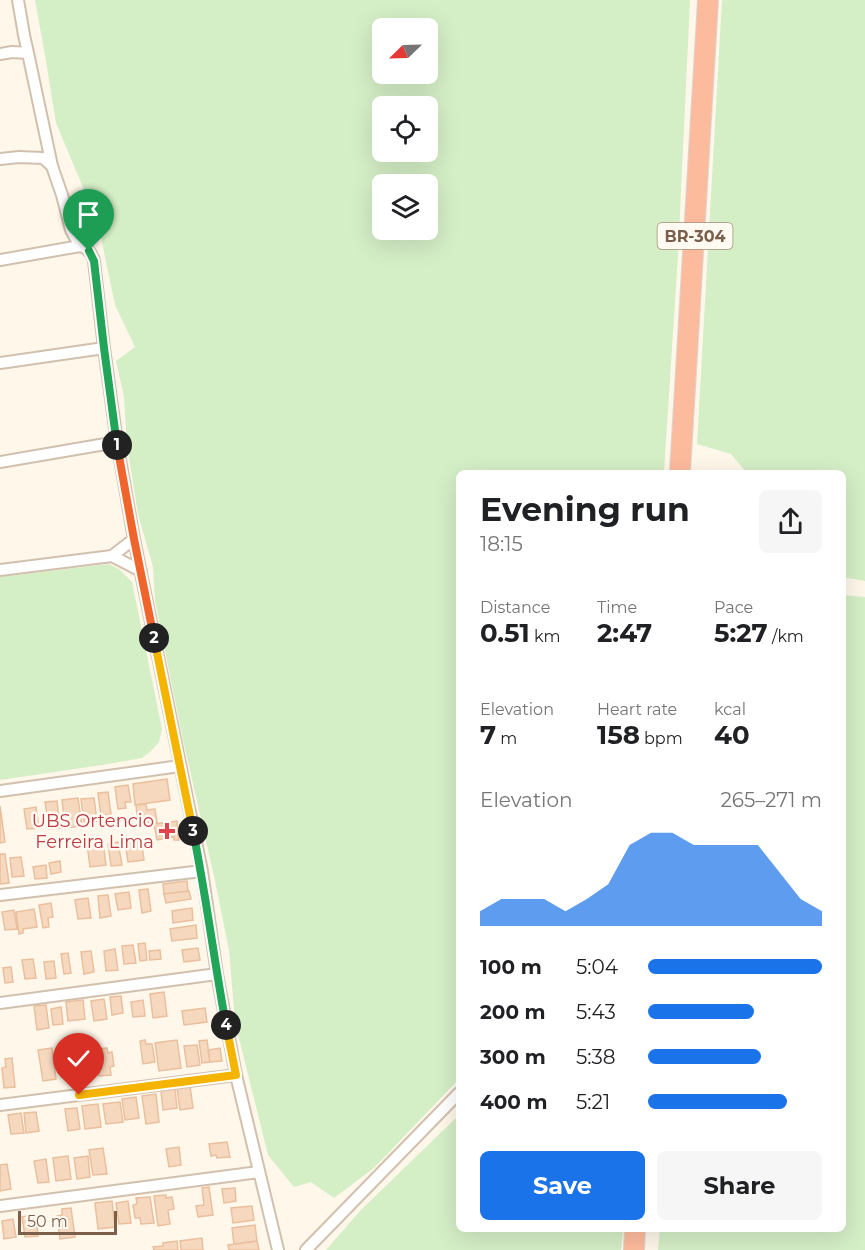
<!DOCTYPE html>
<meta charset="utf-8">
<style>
:root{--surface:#fff;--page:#f6f6f6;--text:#202124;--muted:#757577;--accent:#1a73e8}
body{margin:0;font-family:Montserrat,sans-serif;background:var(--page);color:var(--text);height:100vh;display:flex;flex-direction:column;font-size:22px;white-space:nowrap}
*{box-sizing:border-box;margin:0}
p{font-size:20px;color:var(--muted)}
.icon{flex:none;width:33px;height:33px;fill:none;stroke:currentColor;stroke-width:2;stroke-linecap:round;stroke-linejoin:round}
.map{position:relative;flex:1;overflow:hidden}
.sheet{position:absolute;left:456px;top:470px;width:390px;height:762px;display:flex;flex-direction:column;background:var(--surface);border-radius:9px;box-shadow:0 6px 24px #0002}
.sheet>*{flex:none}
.needle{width:39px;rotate:247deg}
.controls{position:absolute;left:372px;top:18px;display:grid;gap:12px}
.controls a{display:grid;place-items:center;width:66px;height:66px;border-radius:9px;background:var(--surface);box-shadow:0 6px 24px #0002;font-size:30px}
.scale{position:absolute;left:18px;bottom:15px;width:99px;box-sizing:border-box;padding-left:6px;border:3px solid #7c5f4a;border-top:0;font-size:16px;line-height:21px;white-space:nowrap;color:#7c5f4a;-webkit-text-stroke:4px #fffbf2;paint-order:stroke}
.pin{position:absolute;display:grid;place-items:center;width:51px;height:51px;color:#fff;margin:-62px -26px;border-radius:50% 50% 50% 0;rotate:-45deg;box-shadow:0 0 6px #0007}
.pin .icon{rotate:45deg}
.km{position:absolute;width:30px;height:30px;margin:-15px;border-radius:50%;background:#222;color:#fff;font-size:16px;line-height:30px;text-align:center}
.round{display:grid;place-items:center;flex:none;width:63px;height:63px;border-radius:9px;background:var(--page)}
.headline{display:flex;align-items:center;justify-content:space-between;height:102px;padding:0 24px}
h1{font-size:33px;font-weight:700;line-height:45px}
.metrics{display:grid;grid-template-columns:repeat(3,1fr);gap:9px;height:102px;padding:6px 24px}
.metrics div{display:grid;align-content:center}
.metrics b{font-size:26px;font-weight:700}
.metrics small{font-size:16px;font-weight:400}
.metrics p{font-size:16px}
.chart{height:168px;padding:12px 24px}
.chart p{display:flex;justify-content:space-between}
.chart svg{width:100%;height:108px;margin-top:6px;fill:var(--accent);opacity:.7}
.action{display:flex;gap:12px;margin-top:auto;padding:12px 24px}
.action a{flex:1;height:69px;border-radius:9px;background:var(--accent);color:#fff;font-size:24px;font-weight:700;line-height:69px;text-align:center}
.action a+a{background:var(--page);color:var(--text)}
ul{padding:0 24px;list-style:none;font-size:20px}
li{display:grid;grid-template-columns:96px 72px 1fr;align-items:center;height:45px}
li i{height:15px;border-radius:8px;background:var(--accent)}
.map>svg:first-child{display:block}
.green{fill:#d4eec6;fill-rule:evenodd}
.building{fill:#f6d8bf;stroke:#eabf9e;stroke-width:1.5}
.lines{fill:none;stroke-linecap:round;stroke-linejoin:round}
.street-casing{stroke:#d2c0ae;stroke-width:14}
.highway-casing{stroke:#ddd5d0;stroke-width:22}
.street{stroke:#fff;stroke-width:10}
.highway{stroke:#fcbb9d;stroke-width:20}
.split-1-casing{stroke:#fff;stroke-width:12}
.split-2-casing{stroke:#fff;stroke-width:12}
.split-3-casing{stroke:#fff;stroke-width:12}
.split-4-casing{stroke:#fff;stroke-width:12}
.split-5-casing{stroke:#fff;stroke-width:12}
.split-1{stroke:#22a559;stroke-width:8}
.split-2{stroke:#f0652b;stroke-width:8}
.split-3{stroke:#f5b400;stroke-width:8}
.split-4{stroke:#22a559;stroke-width:8}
.split-5{stroke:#f5b400;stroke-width:8}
.health-dot{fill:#e0444e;stroke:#fffbf2;stroke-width:2}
.labels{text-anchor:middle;stroke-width:5;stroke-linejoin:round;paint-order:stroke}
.shield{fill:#fffbf2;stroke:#a38e7c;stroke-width:1.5}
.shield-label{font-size:16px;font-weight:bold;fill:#7c5f4a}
.health-label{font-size:18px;fill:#be3a42;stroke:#fffbf2;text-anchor:end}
</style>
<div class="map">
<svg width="865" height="1250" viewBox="0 0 865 1250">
<rect width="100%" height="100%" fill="#fef7ea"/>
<path class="green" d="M35 0H690L678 255 664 472H459V1079L374 1168 334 1198 311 1182 294 1187 268 1155 235 1022 229 950 214 876 183 740 155 601 153 567 138 514 127 445 124 397 116 361 135 347 115 305 98 223 56 123 45 55ZM382 28H428V74H382ZM382 106H428V152H382ZM428 184V230H382V184Z
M722 0H865V581L843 577V472H746L731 454 697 444Z
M109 564 119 569 132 582 162 729 159 742 151 751 142 758 102 765 0 780V577Z
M843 595 865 597V1250H658L660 1229 843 1228Z
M459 1115V1228L623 1229 621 1250H326L360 1211Z"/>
<path class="building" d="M167 779 170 800 135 805 133 784Z
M128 785 131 802H125L126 808 118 809 115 787Z
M108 792 111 814 101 816 98 793Z
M78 798 82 826 65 828 62 800Z
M94 798 97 821 84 822 81 799Z
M57 801 60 828 49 829 45 802Z
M146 804 147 810 155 809 157 822 138 824 136 805Z
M0 806 5 842 0 843Z
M36 807 39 828 27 829 24 809Z
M177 821 179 840H174V837L157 840 154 824Z
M141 839 144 860 128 862 125 841Z
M103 842 106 865 90 867 87 844Z
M118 842 122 865 111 866 108 844Z
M0 854H5L9 883 0 884Z
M21 857 24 876 12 877 10 858Z
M60 861 61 872 51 874 49 863Z
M46 865 47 878 35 879 33 867Z
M187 881 188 891 164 894 163 884Z
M148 889 151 911 142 913 139 890Z
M189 891 191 899 166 903 164 894Z
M129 892 131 908 118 910 115 894Z
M108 895 111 916 100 918 98 896Z
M88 898 91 918 78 919 75 900Z
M51 903 53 917 48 918 49 927 43 928 39 905Z
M192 908 193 920 173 923 172 911Z
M34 909 37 927 23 929V933L19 934 16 912Z
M14 910 17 929 5 930 2 912Z
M196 925 197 938 172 941 170 929Z
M145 943 147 960 140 961 138 944Z
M133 945 136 963 124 964 122 946Z
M198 948 200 960 184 962 182 950Z
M115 949 118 970 106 971 104 951Z
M160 950 161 959 150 960 149 951Z
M91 951 94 972 84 974 81 952Z
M68 953 71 973 64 974 61 954Z
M33 959 36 978 25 979 22 960Z
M54 961 56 978 46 979 44 962Z
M11 967 13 982 5 983 3 968Z
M164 992 167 1016 153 1018 150 994Z
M121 996 123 1013 112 1015 110 997Z
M104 999 107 1019 94 1021 91 1001Z
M83 1000 85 1019 68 1021 66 1002Z
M143 1000 145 1016 133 1017 131 1002Z
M46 1005 49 1028 37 1030 34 1006Z
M61 1007 63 1024 53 1025 51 1009Z
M205 1008 207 1022 184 1025 182 1011Z
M145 1040 146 1044H152L155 1062 143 1064 140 1041Z
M177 1040 181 1068 159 1071 155 1043Z
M207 1040 210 1062 202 1063 199 1041Z
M197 1045 200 1065 187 1067 184 1046Z
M52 1048 56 1079 43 1081 38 1050Z
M107 1048 108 1053 112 1052 114 1066 110 1067 111 1075 99 1076 95 1049Z
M220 1048 222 1061 210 1062 208 1050Z
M70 1049 73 1073 62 1075 58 1051Z
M94 1052 97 1073 82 1075 79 1054Z
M12 1058 15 1087 4 1088 2 1068 6 1067 5 1059Z
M190 1086 193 1108 180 1110 177 1088Z
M175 1089 177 1108 163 1110 161 1091Z
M156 1094 159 1122 146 1124 142 1096Z
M136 1097 139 1118 125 1120 122 1099Z
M120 1102 123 1122 106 1124 103 1104Z
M98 1104 101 1127 85 1129 82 1106Z
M77 1108 80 1129 68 1131 65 1109Z
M36 1112 39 1131 26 1133 24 1113Z
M21 1113 24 1133 11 1134 8 1115Z
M227 1142 230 1157 217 1158 216 1155 211 1156 209 1144Z
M179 1147 181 1165 169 1167 166 1149Z
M103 1148 107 1174 93 1175 89 1150Z
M68 1156 71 1179 56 1181 53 1158Z
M88 1156 90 1177 77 1179 74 1158Z
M46 1159 49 1182 38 1183 34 1161Z
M7 1164 11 1189 0 1191V1165Z
M209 1187 213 1215 198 1217 196 1206 204 1205 202 1188Z
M235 1188 236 1201 224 1203 222 1189Z
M166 1195V1198L172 1197 174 1209 168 1210 170 1224 158 1226 154 1196Z
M150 1197 154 1223 141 1224 140 1218H135L133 1205 137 1204 136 1198Z
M112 1201 115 1227 98 1229 95 1203Z
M128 1201 131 1223 119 1224 116 1203Z
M252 1206 254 1220 233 1223 231 1208Z
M71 1208 75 1237 60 1239 57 1216 62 1215V1209Z
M36 1215 38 1236 25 1237 22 1217Z
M13 1219 16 1237 4 1239 2 1221Z
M255 1225 257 1241 234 1244 232 1228Z
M202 1238 203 1250H181L180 1241Z
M177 1241 178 1250H154L153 1247 163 1246V1243Z
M257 1241 259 1250H229L228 1245Z"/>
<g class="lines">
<g class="street-casing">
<path id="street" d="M18 0 24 35 28 53
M0 54 12 52 28 53 52 166 62 195 71 230 80 246
M0 159 19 157 43 158 52 166
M80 246C88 248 92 253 94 261L104 348 117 442 134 539 202 871 217 974 236 1075 278 1250
M0 260 80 246
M0 363 104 348
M0 462 117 442
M112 556 134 539
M0 570 112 556 141 571
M0 791 180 766
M0 895 202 871
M0 1003 217 974
M0 1105 236 1075
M0 1206 259 1172
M306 1250 459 1093"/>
</g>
<g class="highway-casing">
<path id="highway" d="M680 472 708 0
M634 1250 635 1228"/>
</g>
<use href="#street" class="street"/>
<use href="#highway" class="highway"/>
</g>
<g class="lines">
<g class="split-1-casing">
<path id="split-1" d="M89 251 94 261 104 348 117 445"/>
</g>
<g class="split-2-casing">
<path id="split-2" d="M117 445 134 539 154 638"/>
</g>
<g class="split-3-casing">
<path id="split-3" d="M154 638 193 831"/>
</g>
<g class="split-4-casing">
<path id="split-4" d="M193 831C206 895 214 960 226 1025"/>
</g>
<g class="split-5-casing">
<path id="split-5" d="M79 1095 236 1075 226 1025"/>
</g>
<use href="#split-1" class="split-1"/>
<use href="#split-2" class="split-2"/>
<use href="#split-3" class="split-3"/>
<use href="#split-4" class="split-4"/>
<use href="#split-5" class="split-5"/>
</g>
<path class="health-dot" d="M164 822h6v6h6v6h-6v6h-6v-6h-6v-6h6z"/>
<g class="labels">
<rect class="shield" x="657.5" y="223" width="75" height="26" rx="4.5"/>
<g class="shield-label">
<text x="695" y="242">BR-304</text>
</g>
<g class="health-label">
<text x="154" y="827">UBS Ortencio<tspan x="154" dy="21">Ferreira Lima</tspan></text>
</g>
</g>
</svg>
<div class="controls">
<a><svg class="needle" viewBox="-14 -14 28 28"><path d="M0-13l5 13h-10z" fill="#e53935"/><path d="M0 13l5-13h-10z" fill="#757577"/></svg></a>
<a><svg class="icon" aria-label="locate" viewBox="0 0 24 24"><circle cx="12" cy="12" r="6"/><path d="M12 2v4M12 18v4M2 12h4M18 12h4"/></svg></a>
<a><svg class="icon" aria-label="layers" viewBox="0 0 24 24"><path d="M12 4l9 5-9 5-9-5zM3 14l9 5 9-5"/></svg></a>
</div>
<div class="scale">50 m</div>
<div class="pin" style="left:89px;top:251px;background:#1e9e55"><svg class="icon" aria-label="arrive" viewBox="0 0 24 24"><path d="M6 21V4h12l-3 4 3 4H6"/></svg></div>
<div class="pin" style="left:79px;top:1095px;background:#d93025"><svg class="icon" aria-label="check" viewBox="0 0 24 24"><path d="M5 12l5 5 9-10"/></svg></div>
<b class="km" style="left:117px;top:445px">1</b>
<b class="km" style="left:154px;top:638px">2</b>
<b class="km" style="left:193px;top:831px">3</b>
<b class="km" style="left:226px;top:1025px">4</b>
<section class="sheet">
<div class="headline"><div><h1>Evening run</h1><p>18:15</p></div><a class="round"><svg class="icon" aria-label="share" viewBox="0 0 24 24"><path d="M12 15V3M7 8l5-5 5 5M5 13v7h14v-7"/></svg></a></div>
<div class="metrics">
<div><p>Distance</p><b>0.51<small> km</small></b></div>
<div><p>Time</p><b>2:47</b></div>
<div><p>Pace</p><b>5:27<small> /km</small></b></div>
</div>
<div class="metrics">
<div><p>Elevation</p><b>7<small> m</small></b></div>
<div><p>Heart rate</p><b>158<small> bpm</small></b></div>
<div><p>kcal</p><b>40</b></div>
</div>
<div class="chart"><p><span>Elevation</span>265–271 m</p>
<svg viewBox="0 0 160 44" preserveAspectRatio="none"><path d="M0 44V38L10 33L20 33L30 33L40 38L50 33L60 27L70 11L80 6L90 6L100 11L110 11L120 11L130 11L140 22L150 33L160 38V44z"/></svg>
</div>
<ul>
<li><b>100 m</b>5:04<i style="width:100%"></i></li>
<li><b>200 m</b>5:43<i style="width:61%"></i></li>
<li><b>300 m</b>5:38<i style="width:65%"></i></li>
<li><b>400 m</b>5:21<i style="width:80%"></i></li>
</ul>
<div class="action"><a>Save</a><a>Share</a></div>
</section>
</div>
